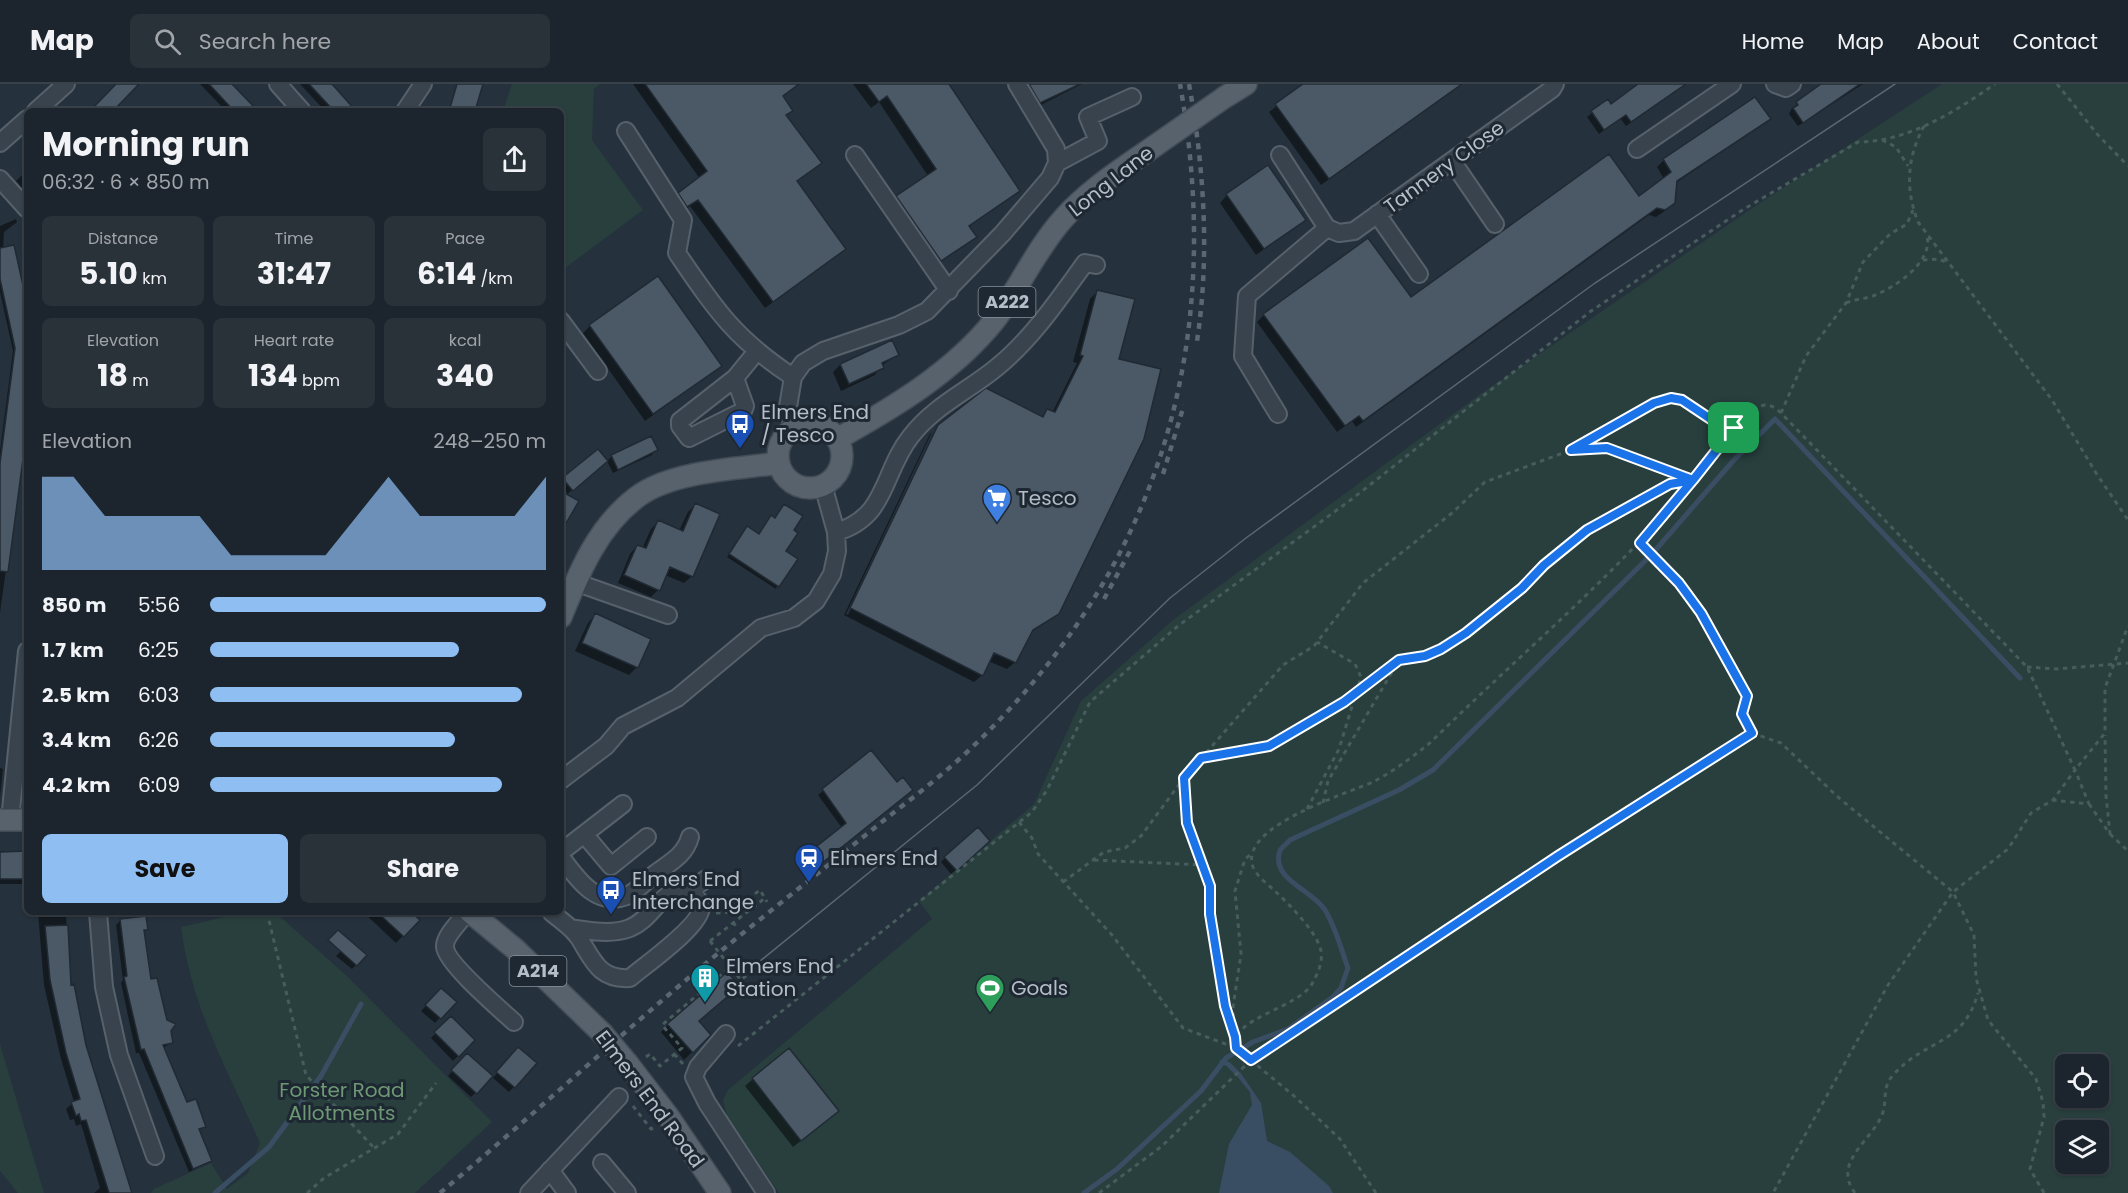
<!DOCTYPE html>
<meta charset="utf-8">
<style>
:root{--surface:#1c252d;--page:#293139;--text:#f1f3f6;--muted:#a0a5aa;--line:#3a4249;--accent:#8fbef3}
body{margin:0;font-family:Poppins,sans-serif;background:var(--page);color:var(--text);height:100vh;display:flex;flex-direction:column;font-size:22px;white-space:nowrap}
*{box-sizing:border-box;margin:0}
p{font-size:20px;color:var(--muted)}
.icon{flex:none;width:33px;height:33px;fill:none;stroke:currentColor;stroke-width:2;stroke-linecap:round;stroke-linejoin:round}
.map{position:relative;flex:1;overflow:hidden}
.sheet{position:absolute;left:24px;top:24px;width:540px;height:807px;display:flex;flex-direction:column;background:var(--surface);border-radius:9px;box-shadow:0 2px 4px #0004,0 0 0 2px var(--line)}
.sheet>*{flex:none}
.fabs{position:absolute;left:2055px;top:970px;display:grid;gap:12px}
.fabs a{display:grid;place-items:center;width:54px;height:54px;border-radius:9px;background:var(--surface);box-shadow:0 2px 4px #0004,0 0 0 2px var(--line);font-size:30px}
.pin{position:absolute;display:grid;place-items:center;width:51px;height:51px;color:#fff;margin:-26px;border-radius:12px;box-shadow:0 3px 9px #0006}
.round{display:grid;place-items:center;flex:none;width:63px;height:63px;border-radius:9px;background:var(--page)}
.summary{display:flex;align-items:center;justify-content:space-between;height:102px;padding:0 18px}
h1{font-size:33px;font-weight:700;line-height:45px}
.stats{display:grid;grid-template-columns:repeat(3,1fr);gap:9px;height:102px;padding:6px 18px}
.stats div{display:grid;align-content:center;border-radius:9px;background:var(--page);text-align:center}
.stats b{font-size:30px;font-weight:700}
.stats small{font-size:16px;font-weight:400}
.stats p{font-size:16px}
.chart{height:168px;padding:12px 18px}
.chart p{display:flex;justify-content:space-between}
.chart svg{width:100%;height:108px;margin-top:6px;fill:var(--accent);opacity:.7}
.action{display:flex;gap:12px;margin-top:auto;padding:12px 18px}
.action a{flex:1;height:69px;border-radius:9px;background:var(--accent);color:#111;font-size:24px;font-weight:700;line-height:69px;text-align:center}
.action a+a{background:var(--page);color:var(--text)}
ul{padding:0 18px;list-style:none;font-size:20px}
li{display:grid;grid-template-columns:96px 72px 1fr;align-items:center;height:45px}
li i{height:15px;border-radius:8px;background:var(--accent)}
header{display:flex;align-items:center;gap:36px;box-sizing:border-box;height:84px;padding:0 30px;background:var(--surface);border-bottom:2px solid var(--line)}
header strong{font-size:28px}
nav{display:flex;gap:33px;margin-inline-start:auto;font-size:21px}
.search{width:420px;height:54px;background:var(--page);display:flex;align-items:center;gap:15px;box-sizing:border-box;padding:0 21px;border-radius:9px;color:var(--muted);font-size:22px}
.map>svg:first-child{display:block}
.green{fill:#283f3e;fill-rule:evenodd}
.water{fill:#3a4e63}
.shadow{fill:#0007}
.lines{fill:none;stroke-linecap:round;stroke-linejoin:round}
.stream{stroke:#3a4e63;stroke-width:5}
.building{fill:#4b5865;stroke:#202a34;stroke-width:1.5}
.minor-casing{stroke:#57616b;stroke-width:20}
.major-casing{stroke:#424c56;stroke-width:24}
.path{stroke:#475c5c;stroke-width:3;stroke-dasharray:4.5 4.5;stroke-linecap:butt}
.minor{stroke:#39434d;stroke-width:16}
.major{stroke:#57626d;stroke-width:21}
.tram{stroke:#5b6773;stroke-width:1.5}
.rail{stroke:#5b6773;stroke-width:4.5;stroke-dasharray:6 6;stroke-linecap:butt}
.major-bridge-casing{stroke:#424c56;stroke-width:24;stroke-linecap:butt}
.path-bridge{stroke:#475c5c;stroke-width:3;stroke-dasharray:4.5 4.5;stroke-linecap:butt}
.major-bridge{stroke:#57626d;stroke-width:21}
.route-casing{stroke:#fff;stroke-width:12}
.route{stroke:#1a73e8;stroke-width:8}
.labels{text-anchor:middle;stroke-width:6;stroke-linejoin:round;paint-order:stroke}
.shield{fill:#1e2832;stroke:#88919b;stroke-width:1.5}
.shield-label{font-size:18px;font-weight:bold;fill:#b5bec8}
.street-label{font-size:20px;fill:#b5bec8;stroke:#1e2832}
.poi-label{font-size:20px;fill:#b5bec8;stroke:#1e2832;text-anchor:start}
.park-label{font-size:20px;fill:#6d9873;stroke:#1e2832}
</style>
<header>
<strong>Map</strong>
<div class="search"><svg class="icon" aria-label="search" viewBox="0 0 24 24"><circle cx="10" cy="10" r="6"/><path d="M15 15l6 6"/></svg>Search here</div>
<nav><a>Home</a><a>Map</a><a>About</a><a>Contact</a></nav>
</header>
<div class="map">
<svg width="2128" height="1109" viewBox="0 0 2128 1109">
<rect width="100%" height="100%" fill="#25313c"/>
<path class="green" d="M512 0H600L594 5 592 56 643 126 561 187V27H503Z
M1942 0H2128V1109H779L727 1032 723 1016 728 1006 932 835 919 817 1034 720 1081 617 1173 536 1475 314 1751 125ZM2066 981H2098V1014H2066ZM2066 1047H2098V1080H2066Z
M246 828H275L347 892 492 1038 415 1109H151L154 1105 211 1079 227 1105 248 1089 260 1059C228 987 191 923 181 843Z
M0 960 44 1109H18L0 1087Z"/>
<path class="water" d="M1240 988 1261 1019 1267 1057 1290 1068 1329 1102 1333 1109H1219L1229 1060 1252 1021 1250 1008 1236 991Z"/>
<path class="shadow" d="M200 0H231L257 27H226Z
M300 0H329L354 27H325Z
M633 0H799L781 13 791 26 785 32 820 79 796 98 844 165 765 224 690 122 680 130 672 117 700 95Z
M853 0H947L1018 107 968 143 975 153 933 183 890 120 928 92 879 18 871 24Z
M1017 0H1082L1033 25Z
M1305 0H1462L1321 101 1269 28Z
M1642 0H1686L1626 42 1620 34 1599 50 1587 33 1607 17 1611 22Z
M1824 0H1863L1798 42 1789 30 1792 24Z
M1769 35 1676 99 1674 118 1666 126 1656 133 1649 131 1356 343 1352 337 1337 348 1257 238 1264 231 1411 215 1639 114 1664 95 1657 83 1664 76Z
M27 86V105L25 107 16 97Z
M1227 111 1304 136 1256 171 1220 119Z
M16 135 17 138 4 148 3 165 27 227V332L0 529V367L13 267 0 208V142Z
M1098 207 1117 277 1058 529 1029 550 1015 578 1007 585 988 577 982 591 974 598 844 531 930 350 932 348 846 530 848 531 938 342 1041 333 1048 327 1052 329 1077 279 1073 278 1090 215Z
M590 242 720 282 645 337 583 249Z
M897 271 881 282 875 291 841 307 833 288 840 281Z
M650 354 656 366 652 371 613 389 607 377 611 373Z
M602 382 566 411 561 446V415L567 409 561 402V397Z
M695 421 692 492 684 499 665 491 658 506 651 513 618 499 630 470 637 462 642 465 651 445 658 438 679 447 688 428Z
M745 446 758 451 792 447 776 505 727 473Z
M595 531 637 583 629 591 575 567 588 539Z
M27 657V717H20Z
M870 668 907 710 817 782 808 772 842 744 818 711Z
M0 684 3 685 0 713Z
M984 762 951 790 941 778 945 774Z
M0 767H27V800H0Z
M30 828H69L66 829 70 903 85 961 130 1109H94L100 1104 81 1040 76 1042 74 1035 70 1036 66 1025 74 1018 61 975 44 901 38 829Z
M363 828H409L418 836 396 859Z
M120 837 147 845 143 849 149 897 172 958 163 964 187 1020 204 1042 198 1047 210 1077 189 1088 139 969H136L121 899 123 896 116 841Z
M348 860 365 871 352 885 336 872Z
M441 906 454 918 435 939 421 927Z
M451 934 473 956 453 977 431 954Z
M698 938 709 951 684 976 661 948 668 941Z
M513 970 535 980 509 1008 493 994Z
M467 971 491 993 471 1013 448 992Z
M753 995 830 1034 793 1063 745 1002Z"/>
<g class="lines">
<path class="stream" d="M1652 470 1733 377 1775 335 2020 594
M1222 978 1228 980 1237 989
M215 1109 269 1063 321 992 361 920
M1084 1109 1117 1085 1201 1007 1226 974 1253 958 1288 945 1333 913 1341 904 1348 884C1341 865 1336 844 1325 826 1312 805 1270 796 1280 766L1290 756 1399 706 1433 686 1651 471"/>
</g>
<path class="building" d="M116 0H139L113 27H90Z
M209 0H232L258 27H234Z
M309 0H332L356 27H334Z
M457 0H483L475 27H449Z
M645 0H799L783 12 793 27 786 31 822 79 797 97 846 165 773 218 698 116 687 123 678 109 707 87Z
M866 0H949L1020 107 969 142 977 153 941 177 896 112 936 85 887 12 879 18Z
M1029 0H1080L1040 19Z
M1303 0H1462L1329 95 1275 20Z
M1638 0H1686L1631 38 1626 31 1604 46 1591 27 1608 15 1611 20Z
M1821 0H1860L1803 39 1793 24 1798 21 1796 18Z
M1755 13 1771 35 1677 97 1675 119 1665 126 1657 124 1363 337 1359 332 1345 342 1263 230 1368 154 1411 213 1609 70 1639 112 1671 88 1663 75Z
M1268 81 1306 136 1264 165 1226 110Z
M14 161 27 219V345L8 488 0 487V379L15 264 0 195V164Z
M658 192 722 282 653 330 589 241Z
M1097 206 1135 215 1119 275 1161 285 1144 355 1059 530 1033 546 1016 579 994 569 983 592 850 524 938 341 986 304 1043 333 1047 325 1055 328 1083 272 1080 271Z
M892 256 899 271 882 279 884 284 849 300 840 280Z
M651 352 658 366 618 386 611 371Z
M598 365 608 377 573 407 562 394Z
M561 407 579 417 561 448Z
M695 419 720 430 693 493 670 483 660 507 624 491 637 461 646 464 658 436 683 447Z
M784 420 803 432 794 446 798 449 786 467 798 475 779 503 729 470 747 442 759 450 771 431 775 434Z
M595 529 651 555 638 584 582 559Z
M871 666 897 698 903 693 913 706 822 779 812 766 846 739 822 705Z
M978 743 990 757 957 787 944 773Z
M27 767V795H0V768Z
M377 828H411L420 836 404 853Z
M146 832 148 846H144L151 895 157 894 167 936 176 940 171 947 173 959 163 961 187 1018 196 1015 206 1043 199 1045 212 1077 193 1085 144 965 141 966 124 893 127 892 120 835Z
M68 841 71 901 74 900 86 961 132 1109H109L86 1036 81 1037 79 1030 76 1032 71 1018 80 1015 66 969 50 896 45 842Z
M338 846 367 871 357 882 328 856Z
M727 888 740 902 699 937 711 951 693 969 667 940Z
M441 904 457 918 441 935 425 921Z
M451 932 475 956 459 973 434 948Z
M518 963 537 979 515 1004 496 988Z
M789 964 839 1027 801 1057 752 994Z
M467 969 493 992 477 1010 451 986Z"/>
<g class="lines">
<g class="minor-casing">
<path id="minor" d="M278 0 302 27
M1775 0 1786 4 1792 0
M36 27 66 0
M405 27 423 0
M626 47 683 136 677 169C715 225 735 255 793 293
M0 59 27 35
M1637 65 1732 0
M855 71 949 207
M1280 71 1327 144
M1452 77 1495 140
M1057 79 1098 57 1088 33 1132 13
M0 95 27 125
M1377 130 1419 190
M1327 144 1339 149 1354 147 1552 5 1555 0
M561 237 598 287
M735 294 745 322 743 327 689 354 680 342V337L735 294 757 267
M1278 330 1243 272 1247 212 1327 144
M793 345 788 323 793 293 803 279 823 267 899 241 927 227 1003 149 1050 94 1057 79 1056 65 1017 0
M836 448C888 433 882 388 911 352 934 322 968 307 996 284 1032 255 1058 216 1085 179L1096 181
M575 498 668 531
M561 696 606 662 623 642 677 614 761 544 794 534 816 517 832 490 837 467 836 448 823 401
M10 736 27 567
M584 750 611 782 647 753
M561 768 623 720
M561 773C576 793 596 824 627 812 637 807 647 796 656 789 671 778 685 771 690 753
M691 806 706 795
M98 828 104 903 119 971 155 1072
M467 828C461 837 444 852 445 863 446 879 501 926 514 938
M551 828C560 836 572 843 579 854 593 876 599 896 630 894 645 881 703 841 701 822 700 817 695 811 691 806 658 804 656 833 630 844 612 851 589 847 570 844
M726 950 698 983 694 993 707 1019 766 1109
M602 1079 627 1109
M550 1086 567 1109
M529 1109 619 1013"/>
</g>
<g class="major-casing">
<path id="major" d="M1225 13 1246 0
M778 372a32 32 0 1 1 64 0a32 32 0 1 1-64 0Z
M837 355C893 324 953 288 994 237 1019 205 1036 165 1063 135 1089 105 1125 83 1156 61
M561 533C579 489 597 443 637 413 671 387 737 385 779 379
M0 736H27
M470 828 515 865 602 949
M628 980 668 1032 720 1109"/>
</g>
<path class="path" d="M2057 0 2098 51 2128 82
M1924 42C1907 73 1905 105 1918 138L2052 316 2096 389 2128 436
M1882 56 1896 63 1908 82
M1923 176 1939 175 1948 179
M1846 219C1855 215 1864 215 1873 212 1896 203 1933 178 1927 152
M1781 329 1806 272 1846 219 1863 178 1890 150 1907 140 1913 126
M1575 365 1607 364 1691 396
M2027 583 2056 585 2128 579
M1752 649 1781 659 1839 714 1953 808 1888 901 1773 1109
M1203 674 1269 662 1344 618 1397 577
M1184 696 1187 739 1210 802V830L1217 885 1232 949 1235 953
M1323 719 1328 697 1399 576 1425 572 1466 549 1587 446 1670 400 1691 397
M2089 720 2110 750 2106 712 2105 651
M1307 725 1339 665 1361 593 1355 580 1317 558
M1019 738 1032 754 1038 770 1112 851 1183 944 1236 964
M2110 750 2128 767
M1094 776 1203 781
M1063 798 1104 768 1125 764 1141 752 1184 694 1283 581 1314 562 1363 499 1452 429 1485 398 1571 366 1654 319 1671 314 1682 316 1712 336 1734 343
M267 828 306 991 376 1066
M716 829 731 828 760 806 767 818
M733 838 737 844
M710 857 765 814
M736 878 747 891 741 896 736 890
M1235 951 1233 923 1241 870 1235 807 1245 775 1250 771
M738 962 1032 728 1047 706 1090 618 1178 542 1352 415 1591 227 1744 125 1858 58C1908 58 1956 27 1995 0
M674 970 683 980
M646 973 650 970 660 982 682 964 662 941 736 878
M633 1022 651 1045 654 1044
M307 1109 324 1094 398 1050 436 999
M1099 1109 1162 1062 1251 976 1558 772 1752 649 1742 630 1747 612 1701 529 1679 499 1640 459
M1376 1109 1340 1055 1293 1011 1236 964C1227 934 1300 925 1313 898 1318 889 1323 878 1321 867 1318 850 1291 822 1277 809 1269 801 1258 794 1253 783 1238 742 1347 710 1375 697 1395 686 1414 672 1431 658 1515 575 1607 499 1683 409 1698 391 1744 321 1766 321 1772 321 1777 325 1781 329L2027 583 2075 686 2105 649V604L2128 542
M1855 1109C1831 1077 1874 1056 1883 1028 1887 1014 1882 1002 1894 990 1927 954 1963 962 1978 909
M2044 1109 2030 1085 2044 1033 2043 1018 2036 995 1988 936 1976 894 1974 851 1953 808 2008 765 2031 729 2053 716 2075 686 2089 720 2053 716"/>
<use href="#minor" class="minor"/>
<use href="#major" class="major"/>
<path class="tram" d="M749 886 977 701 1170 514 1246 454 1595 199 1895 0"/>
<path class="rail" d="M1189 0C1204 84 1210 172 1197 257
M1163 390 1184 321
M1104 515 1130 467
M440 1109C537 1028 629 942 727 862 779 820 831 779 883 737 911 715 940 693 966 669 1160 487 1226 260 1180 0"/>
<g class="major-bridge-casing">
<path id="major-bridge" d="M1156 61 1225 13
M602 949 628 980"/>
</g>
<path class="path-bridge" d="M710 857 736 890"/>
<use href="#major-bridge" class="major-bridge"/>
</g>
<g class="lines">
<g class="route-casing">
<path id="route" d="M1734 344 1693 396 1670 400 1587 446 1544 481 1522 504 1466 549 1441 565 1425 572 1399 576 1344 618 1269 662 1201 674 1184 694 1187 739 1210 802V830L1225 922 1235 953 1236 964 1251 976 1558 772 1752 649 1742 630 1747 612 1701 529 1679 499 1640 459 1693 396 1607 364 1571 366 1654 319 1671 314 1682 316 1712 336 1734 344"/>
</g>
<use href="#route" class="route"/>
</g>
<defs>
<g id="bus-pin" transform="scale(1.5)"><path d="M0 17L-7.5 6A9.5 9.5 0 1 1 7.5 6Z" fill="#1a4fb4" stroke="#1e2832"/><path d="M-5-6H5V4H4V6H2V4H-2V6H-4V4H-5ZM-3.5-4V0h7V-4ZM-3.5 1.2v1.5H-2V1.2ZM2 1.2v1.5H3.5V1.2Z" fill="#fff"/></g>
<g id="supermarket-pin" transform="scale(1.5)"><path d="M0 17L-7.5 6A9.5 9.5 0 1 1 7.5 6Z" fill="#3f7fe0" stroke="#1e2832"/><path d="M-6-5.5h2.5l.6 2H6L4.5 2H-2.5L-4.4-4H-6ZM-1.5 3.2a1.3 1.3 0 1 0 .1 0ZM3 3.2a1.3 1.3 0 1 0 .1 0Z" fill="#fff"/></g>
<g id="station-pin" transform="scale(1.5)"><path d="M0 17L-7.5 6A9.5 9.5 0 1 1 7.5 6Z" fill="#1a4fb4" stroke="#1e2832"/><path d="M-3-6H3Q5-6 5-4V2Q5 4 3 4L4.5 6H3L1.5 4h-3L-3 6H-4.5L-3 4Q-5 4-5 2V-4Q-5-6-3-6ZM-3.5-4v3h7v-3ZM-3.5 1v1.5H-2V1ZM2 1v1.5H3.5V1Z" fill="#fff"/></g>
<g id="building-pin" transform="scale(1.5)"><path d="M0 17L-7.5 6A9.5 9.5 0 1 1 7.5 6Z" fill="#0f9aa8" stroke="#1e2832"/><path d="M-4-6H4V6H1V3H-1V6H-4ZM-2.5-4.3h1.7v1.8h-1.7ZM.8-4.3h1.7v1.8H.8ZM-2.5-1h1.7V.8h-1.7ZM.8-1h1.7V.8H.8Z" fill="#fff"/></g>
<g id="stadium-pin" transform="scale(1.5)"><path d="M0 17L-7.5 6A9.5 9.5 0 1 1 7.5 6Z" fill="#2e9e5b" stroke="#1e2832"/><path d="M0-5a6.5 5 0 1 0 0 10a6.5 5 0 1 0 0-10ZM-3.5-1.8h7v3.6h-7Z" fill="#fff"/></g>
</defs>
<g fill-rule="evenodd">
<use href="#bus-pin" x="740" y="340"/>
<use href="#supermarket-pin" x="997" y="414"/>
<use href="#station-pin" x="809" y="774"/>
<use href="#bus-pin" x="611" y="806"/>
<use href="#building-pin" x="705" y="894"/>
<use href="#stadium-pin" x="990" y="904"/>
</g>
<g class="labels">
<g class="shield">
<rect x="978.5" y="203" width="57" height="30" rx="4.5"/>
<rect x="509.5" y="872" width="57" height="30" rx="4.5"/>
</g>
<g class="shield-label">
<text x="1007" y="224">A222</text>
<text x="538" y="893">A214</text>
</g>
<g class="street-label">
<text transform="translate(1444 83) rotate(-36)" y="7">Tannery Close</text>
<text transform="translate(1111 97) rotate(-38)" y="7">Long Lane</text>
<text transform="translate(650 1015) rotate(53)" y="7">Elmers End Road</text>
</g>
<g class="poi-label">
<text x="761" y="335">Elmers End<tspan x="761" dy="23">/ Tesco</tspan></text>
<text x="1018" y="421">Tesco</text>
<text x="830" y="781">Elmers End</text>
<text x="632" y="802">Elmers End<tspan x="632" dy="23">Interchange</tspan></text>
<text x="726" y="889">Elmers End<tspan x="726" dy="23">Station</tspan></text>
<text x="1011" y="911">Goals</text>
</g>
<g class="park-label">
<text x="342" y="1013">Forster Road<tspan x="342" dy="23">Allotments</tspan></text>
</g>
</g>
</svg>
<div class="fabs">
<a><svg class="icon" aria-label="locate" viewBox="0 0 24 24"><circle cx="12" cy="12" r="6"/><path d="M12 2v4M12 18v4M2 12h4M18 12h4"/></svg></a>
<a><svg class="icon" aria-label="layers" viewBox="0 0 24 24"><path d="M12 4l9 5-9 5-9-5zM3 14l9 5 9-5"/></svg></a>
</div>
<div class="pin" style="left:1734px;top:344px;background:#1e9e55"><svg class="icon" aria-label="arrive" viewBox="0 0 24 24"><path d="M6 21V4h12l-3 4 3 4H6"/></svg></div>
<section class="sheet">
<div class="summary"><div><h1>Morning run</h1><p>06:32 · 6 × 850 m</p></div><a class="round"><svg class="icon" aria-label="share" viewBox="0 0 24 24"><path d="M12 15V3M7 8l5-5 5 5M5 13v7h14v-7"/></svg></a></div>
<div class="stats">
<div><p>Distance</p><b>5.10<small> km</small></b></div>
<div><p>Time</p><b>31:47</b></div>
<div><p>Pace</p><b>6:14<small> /km</small></b></div>
</div>
<div class="stats">
<div><p>Elevation</p><b>18<small> m</small></b></div>
<div><p>Heart rate</p><b>134<small> bpm</small></b></div>
<div><p>kcal</p><b>340</b></div>
</div>
<div class="chart"><p><span>Elevation</span>248–250 m</p>
<svg viewBox="0 0 160 44" preserveAspectRatio="none"><path d="M0 44V6L10 6L20 22L30 22L40 22L50 22L60 38L70 38L80 38L90 38L100 22L110 6L120 22L130 22L140 22L150 22L160 6V44z"/></svg>
</div>
<ul>
<li><b>850 m</b>5:56<i style="width:100%"></i></li>
<li><b>1.7 km</b>6:25<i style="width:74%"></i></li>
<li><b>2.5 km</b>6:03<i style="width:93%"></i></li>
<li><b>3.4 km</b>6:26<i style="width:73%"></i></li>
<li><b>4.2 km</b>6:09<i style="width:87%"></i></li>
</ul>
<div class="action"><a>Save</a><a>Share</a></div>
</section>
</div>
